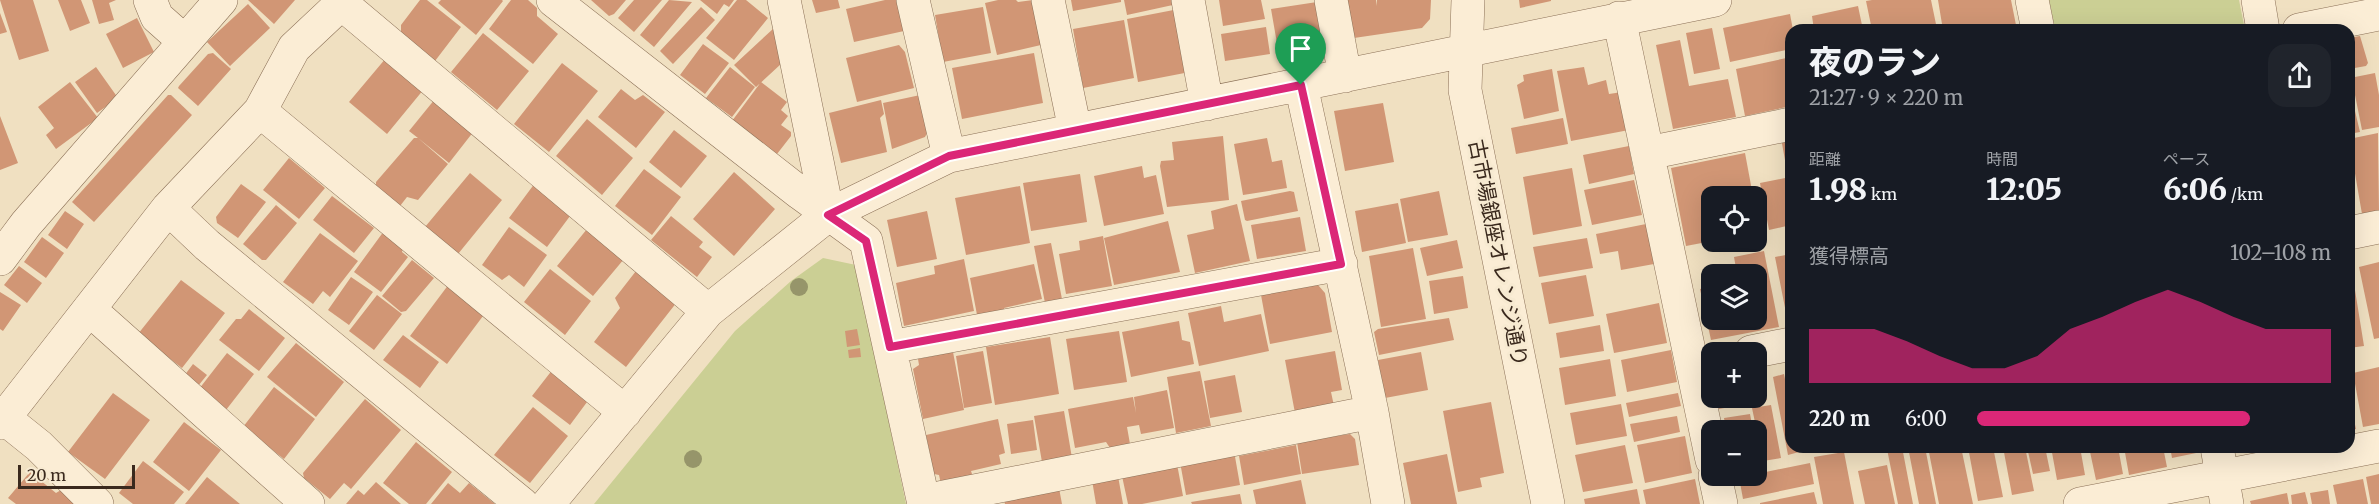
<!DOCTYPE html>
<html lang="ja">
<meta charset="utf-8">
<style>
:root{--surface:#171b24;--page:#20242c;--text:#f1f3f6;--muted:#9ea1a6;--accent:#db2777}
body{margin:0;font-family:Merriweather,"Noto Sans JP",serif;background:var(--page);color:var(--text);height:100vh;display:flex;flex-direction:column;font-size:22px;white-space:nowrap}
*{box-sizing:border-box;margin:0}
p{font-size:20px;color:var(--muted)}
.icon{flex:none;width:33px;height:33px;fill:none;stroke:currentColor;stroke-width:2;stroke-linecap:round;stroke-linejoin:round}
.map{position:relative;flex:1;overflow:hidden}
.side{position:absolute;left:1785px;top:24px;width:570px;height:429px;display:flex;flex-direction:column;background:var(--surface);border-radius:18px;box-shadow:0 6px 24px #0002}
.side>*{flex:none}
.buttons{position:absolute;left:1701px;top:186px;display:grid;gap:12px}
.buttons a{display:grid;place-items:center;width:66px;height:66px;border-radius:12px;background:var(--surface);box-shadow:0 6px 24px #0002;font-size:30px}
.scale{position:absolute;left:18px;bottom:15px;width:117px;box-sizing:border-box;padding-left:6px;border:3px solid #3a291d;border-top:0;font-size:16px;line-height:21px;white-space:nowrap;color:#3a291d;-webkit-text-stroke:4px #f7ead1;paint-order:stroke}
.pin{position:absolute;display:grid;place-items:center;width:51px;height:51px;color:#fff;margin:-62px -26px;border-radius:50% 50% 50% 0;rotate:-45deg;box-shadow:0 0 6px #0007}
.pin .icon{rotate:45deg}
.round{display:grid;place-items:center;flex:none;width:63px;height:63px;border-radius:18px;background:var(--page)}
.headline{display:flex;align-items:center;justify-content:space-between;height:102px;padding:0 24px}
h1{font-size:33px;font-weight:800;line-height:45px}
.stats{display:grid;grid-template-columns:repeat(3,1fr);gap:9px;height:102px;padding:6px 24px}
.stats div{display:grid;align-content:center}
.stats b{font-size:30px;font-weight:800}
.stats small{font-size:16px;font-weight:400}
.stats p{font-size:16px}
.chart{height:168px;padding:12px 24px}
.chart p{display:flex;justify-content:space-between}
.chart svg{width:100%;height:108px;margin-top:6px;fill:var(--accent);opacity:.7}
ul{padding:0 24px;list-style:none;font-size:20px}
li{display:grid;grid-template-columns:96px 72px 1fr;align-items:center;height:45px}
li i{height:15px;border-radius:8px;background:var(--accent)}
.map>svg:first-child{display:block}
.green{fill:#cbcf94}
.building{fill:#d19675}
.lines{fill:none;stroke-linecap:round;stroke-linejoin:round}
.minor-casing{stroke:#8b7057;stroke-width:34}
.minor{stroke:#fbedd5;stroke-width:33}
.tree{fill:#96956a}
.route-casing{stroke:#fff;stroke-width:12}
.route{stroke:#db2777;stroke-width:8}
.labels{text-anchor:middle;stroke-width:6;stroke-linejoin:round;paint-order:stroke}
.street-label{font-size:21px;fill:#3a291d;stroke:#f7ead1}
</style>
<div class="map">
<svg width="2379" height="504" viewBox="0 0 2379 504">
<rect width="100%" height="100%" fill="#f0e0c1"/>
<path class="green" d="M2049 0H2239L2245 30H2055Z
M823 258 856 265 906 504H594L735 331 791 281Z"/>
<path class="building" d="M0 0H33L49 51 19 60Z
M58 0H81L90 23 70 31Z
M92 0H116L109 3 114 20 99 24Z
M248 0H295L274 24Z
M420 0H427L461 27 435 61 401 35V25Z
M441 0H502L503 1 476 35 438 3Z
M511 0H528L537 8V16L558 34 533 64 489 29Z
M591 0H626L614 14 609 16Z
M634 0H662L634 32 618 18Z
M669 0 692 2 654 47 640 35Z
M700 0H734L729 7 724 4 717 14Z
M737 0H746L768 18 734 60 706 38Z
M812 0H838L840 8 816 13Z
M885 0H897L904 31 854 42 846 9Z
M998 0H1016L1018 2 1033 0 1041 45 997 55 985 3Z
M1071 0H1121V2L1073 11Z
M1124 0H1181L1182 3 1127 15Z
M1219 0H1261L1265 19 1223 26Z
M1341 0H1376L1377 6V0H1431L1430 19 1422 28 1354 38Z
M1519 0H1551V1L1520 8Z
M1872 0H1931L1937 29 1872 30 1866 1Z
M1938 0H2011L2017 30H1943Z
M1317 2 1324 46 1279 55 1271 9Z
M248 4 270 28 230 66 207 42Z
M1858 6 1863 30H1814L1812 16Z
M701 7 715 20 673 64 660 51Z
M983 7 991 53 943 62 935 15Z
M1184 8 1195 71 1138 82 1127 19Z
M0 13 7 32 0 34Z
M1790 14 1793 30H1791V49L1730 62 1723 28Z
M137 18 154 52 123 68 106 34Z
M1124 20 1134 78 1083 88 1073 29Z
M1266 27 1270 54 1225 61 1221 34Z
M774 28 781 64 756 87 734 65Z
M1712 28 1720 69 1694 74 1686 33Z
M483 33 529 71 497 110 451 72Z
M2360 36 2368 63 2366 66 2349 69V38Z
M1680 40 1689 86 1728 79 1736 117 1673 129 1656 45Z
M703 44 729 63 705 94 680 75Z
M899 45 905 52 914 88 857 102 846 58Z
M213 53 231 69 198 106 178 88 179 86 208 54Z
M1034 53 1043 103 962 119 952 68Z
M1791 57V106L1745 116 1736 69Z
M386 58 424 89 387 134 349 102Z
M562 63 598 91 549 152 514 124Z
M96 67 118 98 97 113 75 82Z
M730 67 755 87 732 117 706 98Z
M1584 67 1588 85 1606 80 1609 94 1622 92 1629 130 1571 141 1557 71Z
M1552 69 1559 111 1524 119 1517 85 1524 81 1523 75Z
M2375 73 2379 95V127L2362 130 2352 80 2355 77Z
M2349 81 2355 108 2349 109Z
M70 82 98 118 56 149 46 135 54 128 38 107Z
M761 82 787 102 781 110 788 116 781 125 791 132V136L777 154 732 121Z
M621 89 635 100 643 95 665 112 636 148 598 117Z
M925 94 931 125 925 137 892 149 883 103Z
M168 95H171L192 115 94 222 72 202Z
M435 99 474 131 449 163 418 138 448 164 418 200 407 197 400 206 376 185V182L414 138H418L409 131Z
M881 100 884 114 880 118 887 152 841 163 829 113Z
M1383 103 1394 162 1345 171 1334 111Z
M2352 110 2355 111 2360 132 2349 134V111Z
M0 116 18 163 0 170Z
M1563 118 1568 144 1516 154 1511 128Z
M587 119 633 158 602 195 556 156Z
M674 130 707 156 681 188 649 162Z
M2378 133 2379 211 2362 214 2349 139Z
M1223 136 1229 200 1167 207 1160 166 1161 161 1174 160 1172 142Z
M1791 136V177H1788L1781 138Z
M1267 138 1272 162 1282 160 1287 188 1243 195 1234 144Z
M1629 146 1634 174 1589 184 1583 155Z
M1745 153 1753 196H1712V241L1686 246 1671 168Z
M289 158 325 188 299 219 263 190Z
M1142 166 1144 178 1156 175 1164 214 1104 226 1094 176Z
M1572 168 1582 226 1533 235 1523 177Z
M644 169 681 197 652 235 615 206Z
M734 172 775 209 734 256 693 219Z
M470 173 502 200 458 254 425 227Z
M1080 174 1087 222 1031 231 1023 183Z
M1785 178 1787 189 1791 188V225L1769 230 1760 183Z
M1634 180 1642 215 1592 225 1584 190Z
M535 183 573 212 547 247 509 218Z
M241 184 266 202 238 238 217 223 216 217Z
M1020 186 1030 243 966 255 955 198Z
M2349 188 2356 218 2349 219Z
M1290 191 1294 192 1298 211 1247 221 1245 220 1241 201Z
M1439 191 1448 235 1408 242 1400 199Z
M332 196 374 228 354 253 313 220Z
M1398 203 1406 243 1362 252 1355 211Z
M1237 204 1250 261 1195 273 1187 235 1214 229 1211 211Z
M276 205 297 223 266 260H262L243 244Z
M65 211 84 224 67 249 48 235Z
M927 211 937 259 897 267 887 220Z
M671 216 703 242 699 247 712 257 697 277 651 240Z
M1300 217 1306 251 1257 259 1251 225Z
M1168 221 1180 272 1114 285 1104 238Z
M1646 224 1654 264 1621 270 1618 251 1600 254 1596 234Z
M509 227 547 255 524 287 509 275 502 280 482 265Z
M587 229 624 259 593 296 557 266Z
M384 231 403 246 402 252 408 257 381 292 354 272Z
M320 233 358 261 330 297 323 291 313 304 283 282Z
M1103 236 1112 286 1066 294 1059 254 1080 250 1079 241Z
M42 237 64 253 46 278 24 262Z
M1587 238 1593 268 1539 277 1533 247Z
M1457 240 1463 268 1427 276 1420 248Z
M1051 243 1062 299 1045 303 1034 246Z
M1413 248 1426 319 1381 327 1369 256Z
M1764 251 1779 327 1711 340 1700 289 1712 286V320H1756V274H1737L1734 257Z
M1791 254V323H1788L1775 257Z
M964 259 974 311 904 326 896 283 935 274 934 266Z
M412 260 434 278 406 311 401 312 382 296Z
M2379 262V338L2374 339 2359 267Z
M1034 264 1042 299 1004 308 1006 314 978 320 970 278Z
M19 266 42 283 27 303 4 285Z
M550 269 591 301 565 335 524 302Z
M636 271 677 302 626 367 594 342 620 308 615 298Z
M1586 275 1594 316 1549 324 1541 283Z
M1463 276 1468 308 1434 314 1429 281Z
M351 277 373 292 349 325 328 310Z
M181 280 225 313 182 368 138 334Z
M449 284 486 312 447 364 410 336Z
M1318 285 1325 293 1332 332 1270 344 1261 295Z
M2355 290 2364 346 2349 348V291Z
M0 292 21 305 3 331 0 329Z
M377 295 402 314 374 350 349 331Z
M1659 303 1667 343 1614 353 1606 314Z
M1221 306 1224 322 1261 314 1269 351 1199 366 1188 313Z
M249 309 285 338 259 371 219 340 236 319H241Z
M1449 318 1454 340 1379 355 1374 332 1378 329Z
M1179 321 1182 340 1190 342 1194 364 1131 377 1122 332Z
M1600 325 1604 351 1560 358 1556 333Z
M857 329 860 345 847 347 845 331Z
M1119 331 1127 382 1074 390 1066 339Z
M403 335 439 362 420 388 383 360Z
M1050 337 1059 394 995 405 986 347Z
M296 343 344 382 316 417 267 377Z
M860 348 861 357 849 358 848 350Z
M1671 350 1677 382 1627 392 1621 360Z
M983 351 992 403 964 408 956 356Z
M1335 351 1342 390 1331 392 1334 406 1295 413 1285 360Z
M953 352 964 410 923 419 913 369 919 365 918 359Z
M1421 352 1428 390 1385 398 1378 360Z
M227 353 254 374 226 410 199 389Z
M1610 359 1616 396 1565 405 1559 368Z
M193 364 207 375 198 386 184 376Z
M1760 367 1767 400 1719 409 1716 398H1756V368Z
M2379 367V424L2363 427 2353 373Z
M553 369 590 398 570 425 532 396Z
M1200 371 1211 426 1176 433 1167 377Z
M1784 374 1791 410V447H1798L1799 452 1788 455 1773 377Z
M1235 375 1242 412 1210 418 1204 381Z
M274 387 315 419 284 459 243 427Z
M1167 390 1174 428 1141 434 1139 425 1127 427 1130 444 1110 448 1106 442 1075 448 1068 409 1133 397 1136 413 1134 397Z
M113 393 150 420 105 479 68 452Z
M1678 393 1681 406 1629 417 1626 403Z
M2349 398 2356 429 2349 431Z
M365 399 401 430 351 489 344 483 330 499 304 478 303 473Z
M1491 402 1504 473 1480 478 1482 487 1458 492 1443 411Z
M1621 404 1627 436 1576 445 1570 413Z
M1771 405 1781 458 1763 461 1752 408Z
M533 407 568 436 530 483 494 455Z
M1064 411 1072 458 1042 462 1034 416Z
M1750 414 1753 430H1726L1724 418Z
M1677 416 1680 432 1634 442 1630 424Z
M998 419 1005 453 999 455 1001 464 971 471 973 477 941 484 939 475 934 474 926 435Z
M1033 420 1037 450 1011 454 1007 424Z
M184 422 221 450 189 491 153 462Z
M1350 434 1355 439 1359 465 1302 474 1297 442Z
M1685 436 1692 473 1645 483 1637 445Z
M416 442 452 472 426 504H409L383 483Z
M1296 445 1301 474 1244 485 1239 456Z
M1625 445 1633 483 1583 492 1575 455Z
M1902 447 1913 504H1898L1887 449Z
M1908 447H1925L1936 504H1919Z
M1928 447H1961L1973 504H1939Z
M1968 447H1993L2003 497 1978 501Z
M2003 447H2025L2034 491 2012 495Z
M2027 447H2045L2050 471 2033 474Z
M2051 447H2080L2085 475 2057 480Z
M2089 447H2118L2123 474 2096 480Z
M2124 447H2163L2167 467 2129 475Z
M2170 447H2200L2201 452 2172 458Z
M1234 451 1240 485 1186 495 1180 462Z
M1844 452 1854 504H1823L1814 457Z
M1447 454 1457 504H1411L1403 463Z
M143 461 184 492 174 504H133L119 493Z
M1810 463 1814 484 1743 499 1739 477 1756 476V474Z
M1177 464 1183 496 1142 504H1128L1122 476Z
M1887 465 1895 504H1865L1858 471Z
M30 472 56 493 66 487 86 504H16L8 498Z
M2379 474V504H2371L2366 477Z
M1118 476 1123 504H1096L1092 480Z
M207 477 240 504H185Z
M1695 479 1700 504H1646L1643 490Z
M2363 479 2368 504H2337L2333 485Z
M1301 480 1306 504H1256L1253 490Z
M376 482 401 504H346L358 490 364 495Z
M448 483 460 493 469 483 495 504H431Z
M1059 488 1062 504H1005L1004 500Z
M1637 489 1640 504H1585L1584 499Z
M2328 490 2330 504H2312L2310 493Z
M1814 492 1817 504H1760V503Z
M2305 492 2308 504H2292L2291 495Z
M2287 493 2289 504H2251L2250 501Z
M1240 494 1242 504H1192L1191 502Z"/>
<g class="lines">
<g class="minor-casing">
<path id="minor" d="M150 0 157 17 184 41
M553 0 800 193 866 241 924 504
M784 0 828 215
M913 0 949 156
M1048 0 1075 130
M1188 0 1207 104
M1331 0 1345 76
M1468 0 1465 90 1548 504
M2032 0 2038 30
M2258 0 2263 30
M341 3 708 311
M1619 18 1712 460
M2299 30 2379 14
M1301 85 1372 412 1388 504
M260 111 625 412
M1648 153 1791 124
M168 208 207 245 522 504
M2349 233 2379 227
M0 259 26 224 221 0
M89 309 308 504
M890 347 1341 264
M1751 352 1791 344
M4 418 39 446 97 504
M0 423 168 208 260 111 294 48 345 0
M2217 447 2227 504
M1715 476 1721 504
M924 501 1372 412
M548 504 708 311 828 215 949 156 1715 0
M2080 504 2379 446"/>
</g>
<use href="#minor" class="minor"/>
</g>
<g class="tree">
<circle cx="799" cy="287" r="9"/>
<circle cx="693" cy="459" r="9"/>
</g>
<g class="lines">
<g class="route-casing">
<path id="route" d="M1301 85 1341 264 890 347 866 241 828 215 949 156Z"/>
</g>
<use href="#route" class="route"/>
</g>
<g class="labels">
<g class="street-label">
<text transform="translate(1498 253) rotate(79)" y="7">古市場銀座オレンジ通り</text>
</g>
</g>
</svg>
<div class="buttons">
<a><svg class="icon" aria-label="locate" viewBox="0 0 24 24"><circle cx="12" cy="12" r="6"/><path d="M12 2v4M12 18v4M2 12h4M18 12h4"/></svg></a>
<a><svg class="icon" aria-label="layers" viewBox="0 0 24 24"><path d="M12 4l9 5-9 5-9-5zM3 14l9 5 9-5"/></svg></a>
<a>+</a>
<a>−</a>
</div>
<div class="scale">20 m</div>
<div class="pin" style="left:1301px;top:85px;background:#1e9e55"><svg class="icon" aria-label="arrive" viewBox="0 0 24 24"><path d="M6 21V4h12l-3 4 3 4H6"/></svg></div>
<section class="side">
<div class="headline"><div><h1>夜のラン</h1><p>21:27 · 9 × 220 m</p></div><a class="round"><svg class="icon" aria-label="share" viewBox="0 0 24 24"><path d="M12 15V3M7 8l5-5 5 5M5 13v7h14v-7"/></svg></a></div>
<div class="stats">
<div><p>距離</p><b>1.98<small> km</small></b></div>
<div><p>時間</p><b>12:05</b></div>
<div><p>ペース</p><b>6:06<small> /km</small></b></div>
</div>
<div class="chart"><p><span>獲得標高</span>102–108 m</p>
<svg viewBox="0 0 160 44" preserveAspectRatio="none"><path d="M0 44V22L10 22L20 22L30 27L40 33L50 38L60 38L70 33L80 22L90 17L100 11L110 6L120 11L130 17L140 22L150 22L160 22V44z"/></svg>
</div>
<ul>
<li><b>220 m</b>6:00<i style="width:77%"></i></li>
</ul>
</section>
</div>
